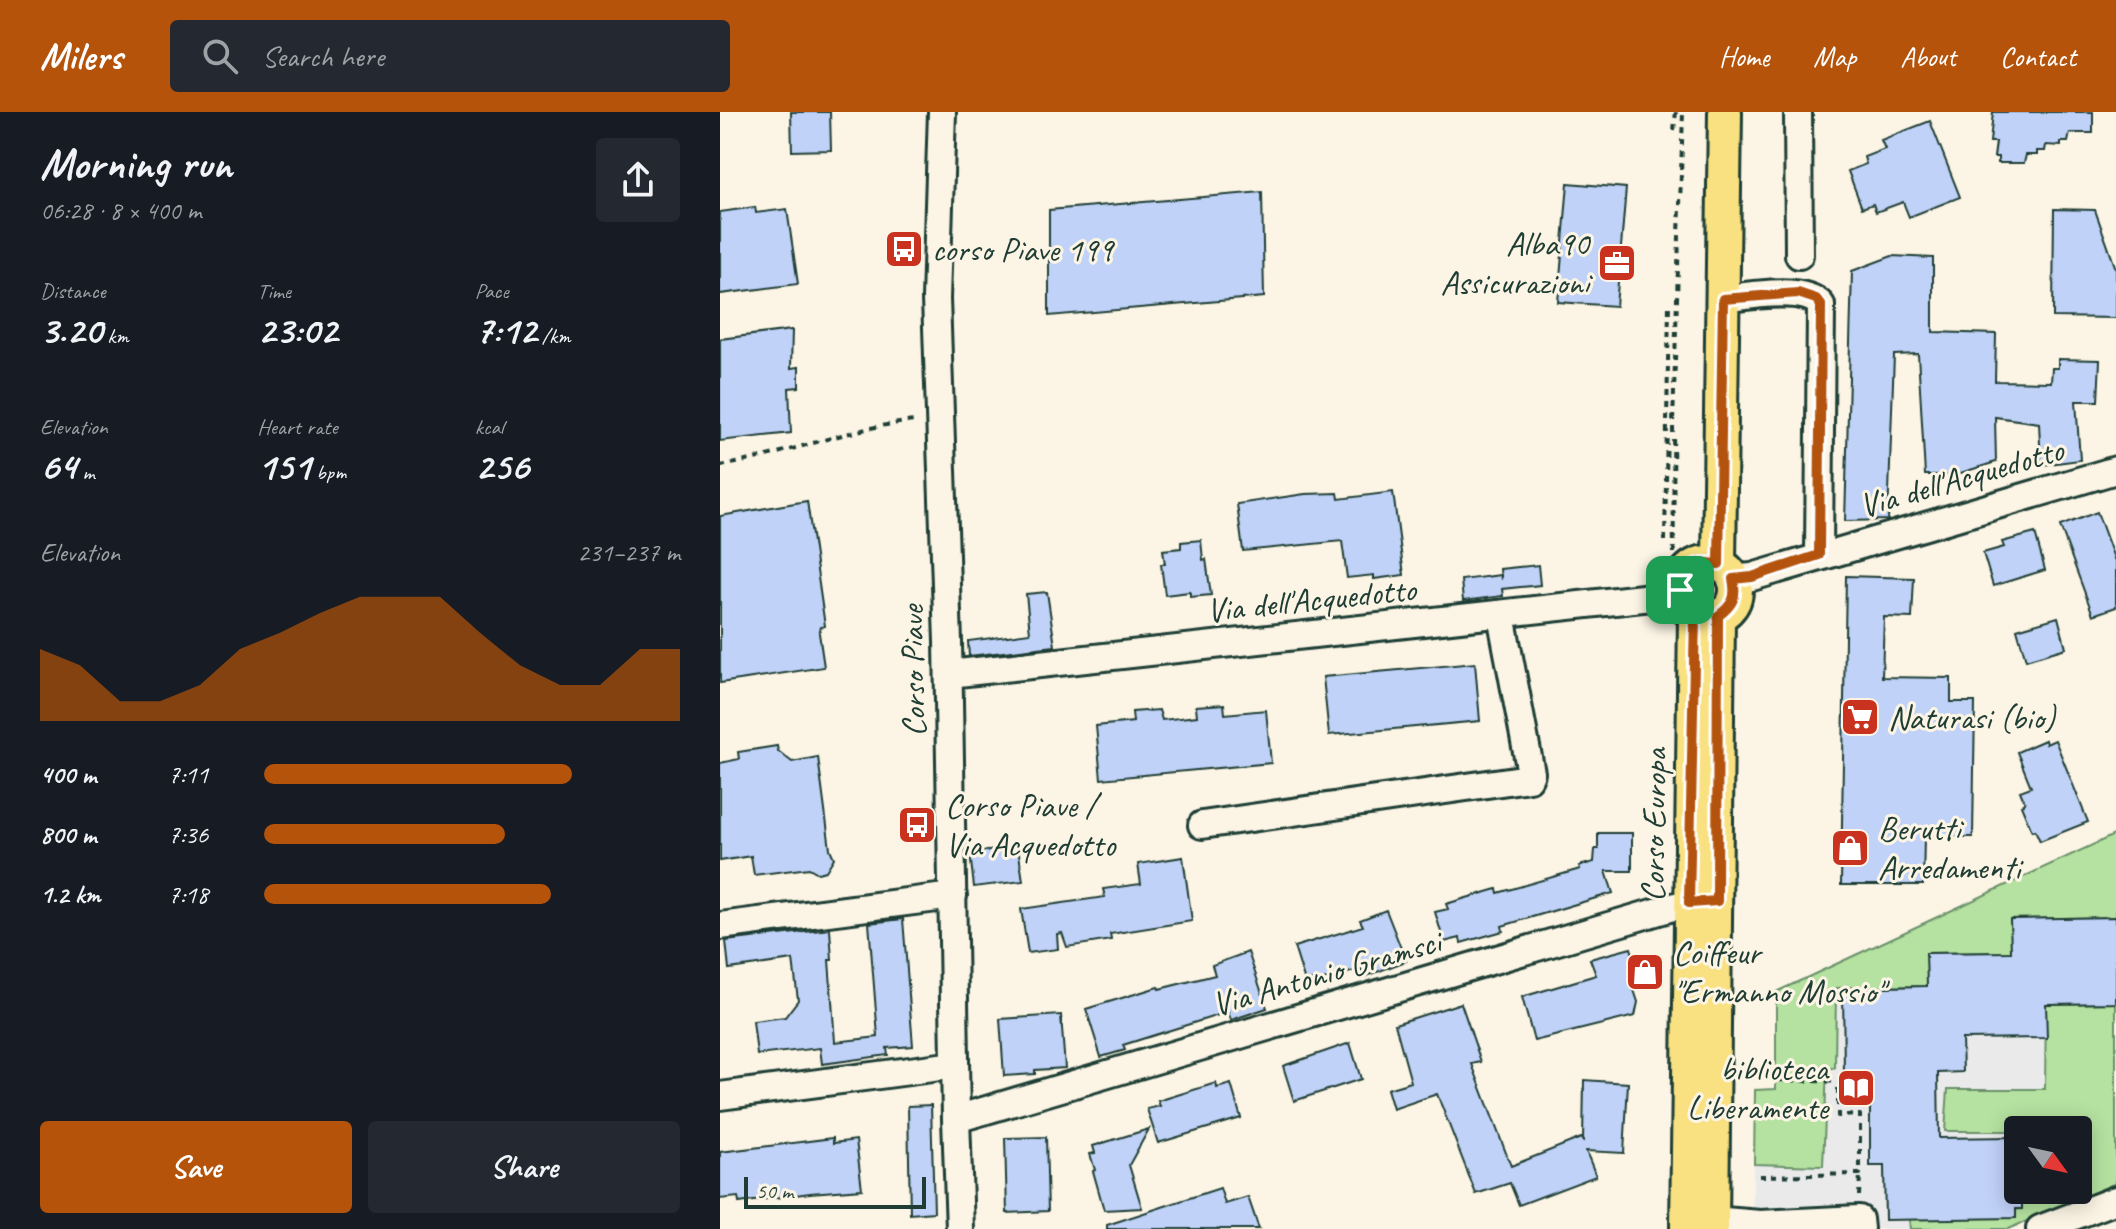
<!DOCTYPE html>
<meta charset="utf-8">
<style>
:root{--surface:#171b24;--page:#242831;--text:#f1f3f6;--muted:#9ea1a6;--accent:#b45309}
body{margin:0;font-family:Caveat,sans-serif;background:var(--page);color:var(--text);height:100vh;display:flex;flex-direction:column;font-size:30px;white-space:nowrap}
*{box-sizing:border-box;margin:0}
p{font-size:26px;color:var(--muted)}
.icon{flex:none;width:44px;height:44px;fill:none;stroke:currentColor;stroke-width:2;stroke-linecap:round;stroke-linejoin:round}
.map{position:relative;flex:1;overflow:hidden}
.drawer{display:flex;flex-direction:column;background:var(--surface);width:720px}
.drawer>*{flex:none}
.needle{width:52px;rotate:123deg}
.tools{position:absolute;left:1284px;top:1004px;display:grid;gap:16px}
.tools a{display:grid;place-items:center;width:88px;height:88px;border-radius:8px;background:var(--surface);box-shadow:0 4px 20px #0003;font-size:40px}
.scale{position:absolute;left:24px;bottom:20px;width:182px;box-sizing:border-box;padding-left:8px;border:4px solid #1f3d34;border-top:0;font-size:22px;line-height:28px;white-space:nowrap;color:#1f3d34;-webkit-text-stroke:6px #fcf5e5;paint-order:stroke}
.pin{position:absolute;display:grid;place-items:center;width:68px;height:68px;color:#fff;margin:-34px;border-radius:16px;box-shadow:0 4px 12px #0006}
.round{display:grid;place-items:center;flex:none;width:84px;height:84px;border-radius:8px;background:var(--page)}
.head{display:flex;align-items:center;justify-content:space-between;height:136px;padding:0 40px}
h1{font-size:44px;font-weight:800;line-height:60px}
.metrics{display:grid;grid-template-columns:repeat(3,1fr);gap:12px;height:136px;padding:8px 40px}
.metrics div{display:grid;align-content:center}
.metrics b{font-size:40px;font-weight:800}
.metrics small{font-size:22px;font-weight:400}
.metrics p{font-size:22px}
.chart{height:224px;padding:16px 40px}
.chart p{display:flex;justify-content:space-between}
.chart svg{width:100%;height:144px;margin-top:8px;fill:var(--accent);opacity:.7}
.button{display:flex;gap:16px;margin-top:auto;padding:16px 40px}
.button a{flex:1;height:92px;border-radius:8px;background:var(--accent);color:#fff;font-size:32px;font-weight:800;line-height:92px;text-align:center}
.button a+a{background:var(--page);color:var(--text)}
ul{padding:0 40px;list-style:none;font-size:26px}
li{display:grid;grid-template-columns:128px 96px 1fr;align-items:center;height:60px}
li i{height:20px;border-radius:10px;background:var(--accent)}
header{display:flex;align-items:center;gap:48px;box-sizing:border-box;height:112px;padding:0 40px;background:var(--accent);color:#fff}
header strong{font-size:38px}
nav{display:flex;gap:44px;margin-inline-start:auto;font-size:28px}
.search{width:560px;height:72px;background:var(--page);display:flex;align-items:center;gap:20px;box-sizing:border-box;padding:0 28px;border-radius:8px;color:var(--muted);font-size:30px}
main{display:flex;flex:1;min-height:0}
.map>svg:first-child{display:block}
.built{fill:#eaeaeb;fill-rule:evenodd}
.green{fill:#b5e2a0;stroke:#6a906a;stroke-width:2}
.building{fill:#c1d2f8;stroke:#1f3d34;stroke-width:2}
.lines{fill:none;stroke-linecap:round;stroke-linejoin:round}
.minor-casing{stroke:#1f3d34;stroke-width:32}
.major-casing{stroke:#1f3d34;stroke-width:38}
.path{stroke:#1f3d34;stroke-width:4;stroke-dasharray:6 6;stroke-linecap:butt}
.minor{stroke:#fcf5e5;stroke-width:26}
.major{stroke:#f9e181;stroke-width:32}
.route-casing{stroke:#fff;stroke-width:16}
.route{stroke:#b45309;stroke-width:10}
.labels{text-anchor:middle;stroke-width:6;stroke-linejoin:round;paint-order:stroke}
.poi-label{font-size:34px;fill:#1f3d34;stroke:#fcf5e5;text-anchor:start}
.street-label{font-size:34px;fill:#1f3d34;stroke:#fcf5e5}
</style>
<header>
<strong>Milers</strong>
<div class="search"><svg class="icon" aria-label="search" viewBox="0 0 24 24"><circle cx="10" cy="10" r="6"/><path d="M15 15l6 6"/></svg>Search here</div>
<nav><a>Home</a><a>Map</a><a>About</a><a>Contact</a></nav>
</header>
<main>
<section class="drawer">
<div class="head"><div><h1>Morning run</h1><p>06:28 · 8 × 400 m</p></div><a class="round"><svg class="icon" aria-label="share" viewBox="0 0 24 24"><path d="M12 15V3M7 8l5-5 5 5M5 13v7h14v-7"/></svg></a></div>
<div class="metrics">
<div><p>Distance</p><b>3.20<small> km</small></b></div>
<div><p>Time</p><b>23:02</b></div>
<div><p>Pace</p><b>7:12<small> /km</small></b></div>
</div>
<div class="metrics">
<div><p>Elevation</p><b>64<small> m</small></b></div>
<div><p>Heart rate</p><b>151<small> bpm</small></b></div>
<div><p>kcal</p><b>256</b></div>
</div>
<div class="chart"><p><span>Elevation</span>231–237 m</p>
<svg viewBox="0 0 160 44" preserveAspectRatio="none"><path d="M0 44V22L10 27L20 38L30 38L40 33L50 22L60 17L70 11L80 6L90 6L100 6L110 17L120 27L130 33L140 33L150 22L160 22V44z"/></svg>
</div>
<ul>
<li><b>400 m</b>7:11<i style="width:74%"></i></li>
<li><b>800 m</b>7:36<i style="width:58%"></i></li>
<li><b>1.2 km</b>7:18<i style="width:69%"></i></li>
</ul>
<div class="button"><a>Save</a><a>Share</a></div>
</section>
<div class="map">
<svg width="1396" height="1117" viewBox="0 0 1396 1117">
<rect width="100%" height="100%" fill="#fcf5e5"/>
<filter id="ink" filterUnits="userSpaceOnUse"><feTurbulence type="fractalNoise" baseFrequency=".0125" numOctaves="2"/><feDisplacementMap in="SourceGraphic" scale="16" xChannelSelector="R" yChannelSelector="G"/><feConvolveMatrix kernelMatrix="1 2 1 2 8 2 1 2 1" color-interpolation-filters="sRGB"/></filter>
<g filter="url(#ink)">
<path class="built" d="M1396 722V1071L1288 1117H1032L1035 978 1056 977V880ZM1298 1018H1358V1078H1298Z"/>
<path class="green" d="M1396 722V805L1291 807V840L1207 841V874L1116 876 1115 956H1107L1103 1054 1034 1052 1035 978 1056 977V880Z
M1396 891V1071L1288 1117H1190L1189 1107 1302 1097V1078H1358V1018H1298V1043H1295V1025L1290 1019H1225L1228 977H1325L1326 892Z"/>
<path class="building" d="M71 0H110L111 38 72 39Z
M1273 0H1373V21H1350L1348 30H1341V34L1326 33 1325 39H1317V43H1306L1304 51H1278V45H1274L1276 30H1270Z
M1210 9 1240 85 1189 105 1183 90 1156 100 1153 92 1142 96 1128 59 1146 52 1144 45 1165 37 1161 28Z
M848 71 906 76 896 194 838 190Z
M542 80 544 185 329 204V98Z
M35 95 36 101 67 97 78 172 0 182V100Z
M1334 97 1375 98 1396 157V206L1333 205Z
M1172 144 1213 146V220L1276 222 1275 269 1331 270 1332 256H1338V247L1380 248 1378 289H1356L1360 348 1321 353 1319 311 1275 305 1276 350 1234 363H1205L1198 242 1174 243 1168 408 1125 409 1132 159Z
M72 218 71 256 79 255V275L69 276 71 321 0 329V227Z
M673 380 684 463 654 467V463L627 466 622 429 523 439 517 392 585 382 618 381 619 387Z
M87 389 105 514 101 515 99 521 104 555 0 571V404Z
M1377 400 1396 452V495L1373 503 1340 414Z
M1315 421 1325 458 1273 474 1263 441 1284 435 1282 430Z
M481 428 483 448 486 447 491 483 470 485V480L445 483 441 452H445L443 438 461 436V430Z
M818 453 820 473 782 477 783 484 743 489 741 468 781 463V468L780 457Z
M1126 464 1194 466 1192 506 1164 505 1162 565 1231 566V590H1255L1253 725H1204L1203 773H1121Z
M327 480 335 534 249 544 248 529 310 521 306 482Z
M1338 505 1346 536 1306 548 1297 517Z
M755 551 760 609 609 623 603 565Z
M504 592 505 602 546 598 551 651 381 667 376 614 413 610 412 600 439 598 442 608 477 604 476 594Z
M1325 628 1326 632 1335 628 1368 710 1320 729 1315 718 1312 719 1301 693 1305 691 1300 679 1311 675 1297 640Z
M57 634 58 639 72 650 98 645 110 737 114 746 106 759 98 761 89 756 34 763 31 744 0 749V651L19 647 18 640Z
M878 721H912V759H886L893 781 782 814 783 819 741 831 740 826 724 830 715 800 728 797 726 792 777 777 778 781 860 757 859 754 874 750 875 737H878Z
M298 735 303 769 254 775 250 741Z
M463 745 472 809 390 822 391 828 347 835 342 821 337 822 338 837 308 841 301 797 385 785 383 777 421 772 418 752Z
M666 798 686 849 644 865 641 857 597 870 596 867 585 870 574 835 643 814 640 808Z
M1396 805V891L1326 892 1327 926 1242 927 1243 960 1218 961 1219 1026 1295 1025V1043H1298V1078H1302V1097H1296V1106L1165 1108 1164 1054H1150V994H1128V961H1124L1123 876 1207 874 1206 841 1291 840 1290 807Z
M183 807 193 934 167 936 168 943 102 952 100 936 37 943 33 909 65 905 78 888 73 848 9 857 6 829 110 817 112 848H109L115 930 158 925 149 811Z
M911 836 916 852V871L912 872 918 890 915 904 814 929 802 885 876 863 870 847Z
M528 840 547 896 511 908 508 900 403 933 405 938 381 945 366 897 438 875 439 877 495 863 492 853Z
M741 891 761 950 752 952 791 1054 861 1026 863 1030 864 968 908 971 904 1041 866 1039 876 1064 799 1093 790 1071 756 1082 717 982 673 997 667 977 691 970 675 912Z
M341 903 345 956 315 958V962L284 964 280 907Z
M630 931 641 967 574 989 563 954Z
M496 971 497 976 511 972 521 1006 438 1031 427 997 440 994 438 989Z
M211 993 214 1100 190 1102 188 994Z
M429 1017 409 1053 422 1096 384 1098 373 1059 375 1058 370 1042 375 1041 373 1034Z
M326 1025 328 1099 287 1101 285 1026Z
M113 1026V1031L136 1028 142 1077 90 1081 19 1091 18 1085 0 1087V1040Z
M500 1076 505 1092 528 1085 539 1117H387V1113Z"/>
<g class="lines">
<g class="minor-casing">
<path id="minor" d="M222 0 216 187 228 530 236 1007 240 1117
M1078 0 1079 143
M1003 187C1027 184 1084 173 1101 193L1099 443
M1013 467 1032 465 1396 358
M229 562 950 483 960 478
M482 713 809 666 811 661 781 503
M0 814 233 784
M0 984 235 953
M236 1007 956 794 989 790
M992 1108 1040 1112 1139 1107 1140 1117
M1320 1117 1396 1088"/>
</g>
<g class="major-casing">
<path id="major" d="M960 478a28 28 0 1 1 56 0a28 28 0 1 1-56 0Z
M999 452 1005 0
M967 1117 975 503
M992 1117 998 504"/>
</g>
<path class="path" d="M954 18 956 0
M0 354C67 343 129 315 196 309
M945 429 949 191
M954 453 953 311 963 0
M1048 962 1056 968 1128 970
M1039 1064 1140 1062V1003L1118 1004V970
M1139 1084 1140 1062"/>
<use href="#minor" class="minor"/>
<use href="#major" class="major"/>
</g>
</g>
<g class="lines" filter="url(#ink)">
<g class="route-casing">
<path id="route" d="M1078 181 1096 187 1101 193 1099 443 1032 465 1013 467C1017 485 1013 493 998 504L997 789 969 791 975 503C958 490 953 458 980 451 985 450 994 452 999 452L1003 187Z"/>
</g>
<use href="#route" class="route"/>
</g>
<defs>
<g id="bus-square" transform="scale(2)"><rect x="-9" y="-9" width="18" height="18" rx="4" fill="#c8321e" stroke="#fcf5e5"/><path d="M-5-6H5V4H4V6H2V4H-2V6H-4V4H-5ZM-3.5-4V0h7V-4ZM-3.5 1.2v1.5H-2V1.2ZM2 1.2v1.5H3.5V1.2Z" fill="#fff"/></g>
<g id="office-square" transform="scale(2)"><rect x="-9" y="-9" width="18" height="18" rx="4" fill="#c8321e" stroke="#fcf5e5"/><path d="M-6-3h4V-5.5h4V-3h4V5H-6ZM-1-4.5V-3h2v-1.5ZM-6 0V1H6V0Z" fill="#fff"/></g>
<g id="supermarket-square" transform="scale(2)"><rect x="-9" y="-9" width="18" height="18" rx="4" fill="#c8321e" stroke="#fcf5e5"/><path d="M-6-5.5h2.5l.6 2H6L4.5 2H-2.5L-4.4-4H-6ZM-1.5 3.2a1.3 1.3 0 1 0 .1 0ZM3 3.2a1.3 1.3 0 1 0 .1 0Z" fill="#fff"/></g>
<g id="shop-square" transform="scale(2)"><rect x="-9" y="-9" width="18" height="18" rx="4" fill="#c8321e" stroke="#fcf5e5"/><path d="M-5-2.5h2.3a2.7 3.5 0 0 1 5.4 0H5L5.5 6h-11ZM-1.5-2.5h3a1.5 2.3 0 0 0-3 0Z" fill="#fff"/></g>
<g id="library-square" transform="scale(2)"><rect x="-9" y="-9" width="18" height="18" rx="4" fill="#c8321e" stroke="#fcf5e5"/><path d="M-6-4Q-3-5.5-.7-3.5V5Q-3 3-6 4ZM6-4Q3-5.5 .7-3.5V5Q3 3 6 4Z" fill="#fff"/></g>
</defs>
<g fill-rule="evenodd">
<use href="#bus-square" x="184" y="137"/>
<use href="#office-square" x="897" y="151"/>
<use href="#supermarket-square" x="1140" y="605"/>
<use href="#bus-square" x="197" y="713"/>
<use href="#shop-square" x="1130" y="736"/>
<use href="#shop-square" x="925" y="860"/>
<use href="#library-square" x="1136" y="976"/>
</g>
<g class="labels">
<g class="poi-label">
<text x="869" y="143" text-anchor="end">Alba90<tspan x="869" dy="39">Assicurazioni</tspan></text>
<text x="212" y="149">corso Piave 199</text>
<text x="1168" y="617">Naturasi (bio)</text>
<text x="225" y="705">Corso Piave /<tspan x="225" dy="39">Via Acquedotto</tspan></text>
<text x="1158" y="728">Berutti<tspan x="1158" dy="39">Arredamenti</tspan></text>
<text x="953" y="852">Coiffeur<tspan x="953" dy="39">"Ermanno Mossio"</tspan></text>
<text x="1108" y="968" text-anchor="end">biblioteca<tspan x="1108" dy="39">Liberamente</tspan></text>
</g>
<g class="street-label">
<text transform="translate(1241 365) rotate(-16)" y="12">Via dell'Acquedotto</text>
<text transform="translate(591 487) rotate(-6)" y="12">Via dell'Acquedotto</text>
<text transform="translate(192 559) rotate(-91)" y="12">Corso Piave</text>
<text transform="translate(933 713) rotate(-89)" y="12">Corso Europa</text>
<text transform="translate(606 860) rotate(-16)" y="12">Via Antonio Gramsci</text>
</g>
</g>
</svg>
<div class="tools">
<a><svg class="needle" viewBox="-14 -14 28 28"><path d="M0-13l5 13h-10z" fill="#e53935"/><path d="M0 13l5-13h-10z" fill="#9ea1a6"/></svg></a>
</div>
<div class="scale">50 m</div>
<div class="pin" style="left:960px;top:478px;background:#1e9e55"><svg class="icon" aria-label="arrive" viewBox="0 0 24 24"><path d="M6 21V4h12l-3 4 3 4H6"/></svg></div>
</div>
</main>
